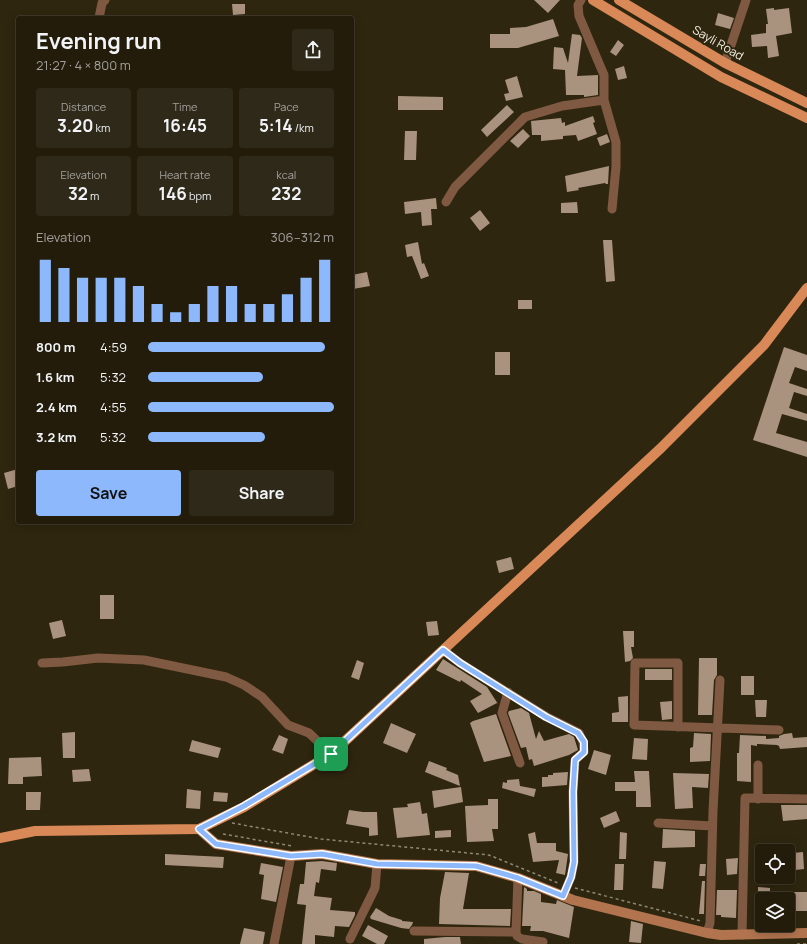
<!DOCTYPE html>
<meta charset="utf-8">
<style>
:root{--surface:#231c0b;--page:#2f2919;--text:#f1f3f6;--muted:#a3a19d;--line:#403a2c;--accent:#8db9fc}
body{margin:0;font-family:Manrope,sans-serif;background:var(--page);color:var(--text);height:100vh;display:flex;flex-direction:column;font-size:15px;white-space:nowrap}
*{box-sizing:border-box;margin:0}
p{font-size:13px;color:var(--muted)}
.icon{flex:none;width:22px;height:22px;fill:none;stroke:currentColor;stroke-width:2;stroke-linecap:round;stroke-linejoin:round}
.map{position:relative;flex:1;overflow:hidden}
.side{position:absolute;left:16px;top:16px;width:338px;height:508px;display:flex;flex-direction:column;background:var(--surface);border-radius:4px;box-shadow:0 2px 10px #0003,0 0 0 1px var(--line)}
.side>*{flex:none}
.fabs{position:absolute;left:755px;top:844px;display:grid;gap:8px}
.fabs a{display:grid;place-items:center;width:40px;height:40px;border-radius:4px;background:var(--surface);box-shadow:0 2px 10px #0003,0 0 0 1px var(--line);font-size:20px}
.pin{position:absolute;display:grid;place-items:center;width:34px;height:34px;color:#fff;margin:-17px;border-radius:8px;box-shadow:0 2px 6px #0006}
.round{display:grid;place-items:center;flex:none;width:42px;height:42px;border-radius:4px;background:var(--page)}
.overview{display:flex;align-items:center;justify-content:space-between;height:68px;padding:0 20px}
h1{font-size:22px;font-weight:700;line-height:30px}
.metrics{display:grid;grid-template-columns:repeat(3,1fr);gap:6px;height:68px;padding:4px 20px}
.metrics div{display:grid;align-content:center;border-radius:4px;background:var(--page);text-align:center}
.metrics b{font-size:17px;font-weight:700}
.metrics small{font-size:11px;font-weight:400}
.metrics p{font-size:11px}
.chart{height:112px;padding:8px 20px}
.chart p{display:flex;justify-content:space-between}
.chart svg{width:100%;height:72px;margin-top:4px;stroke:var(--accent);stroke-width:6}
.cta{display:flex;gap:8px;margin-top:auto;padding:8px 20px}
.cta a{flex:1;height:46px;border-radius:4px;background:var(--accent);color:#111;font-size:16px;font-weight:700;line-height:46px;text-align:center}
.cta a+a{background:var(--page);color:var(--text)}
ul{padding:0 20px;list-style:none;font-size:13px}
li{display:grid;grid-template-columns:64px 48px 1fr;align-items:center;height:30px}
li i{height:10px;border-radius:5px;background:var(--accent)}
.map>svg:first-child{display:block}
.building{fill:#a9927e}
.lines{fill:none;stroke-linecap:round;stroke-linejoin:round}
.path{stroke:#8f8876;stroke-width:1.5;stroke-dasharray:3 3;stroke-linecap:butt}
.minor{stroke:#805942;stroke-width:9}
.secondary{stroke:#b2744f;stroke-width:10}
.primary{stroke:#d98958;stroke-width:10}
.route-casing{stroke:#fff;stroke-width:8}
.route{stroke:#8db9fc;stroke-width:5}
.labels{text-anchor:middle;stroke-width:4;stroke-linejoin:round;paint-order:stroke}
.street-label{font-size:12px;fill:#f1ecde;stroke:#2f260f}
</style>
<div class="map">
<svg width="807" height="944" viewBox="0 0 807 944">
<rect width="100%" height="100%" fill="#2f260f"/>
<path class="building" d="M534 0H560L548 13Z
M232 4H245V14L233 15Z
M774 8V10L789 8 792 33 776 36 779 56 768 58 767 46 752 47 751 35 766 33V24H768L766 9Z
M718 13 734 18 730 29 715 25Z
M553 19 559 36 518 48H490V34H510V28L526 27Z
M572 34 580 35 582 38 577 76 598 75V95L584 97V95H566L565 70 553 69 554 47 563 48 568 63Z
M618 40 624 45 616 56 610 52Z
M624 66 627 78 618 80 615 69Z
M517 76 523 97 506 101 504 94 509 93 505 80Z
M398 96 443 97V110H398Z
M507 105 514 112 487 137 481 130Z
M593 116 595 122 593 123 597 134 578 141 576 135 563 136V139L541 141V135H532L531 121 561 118 562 123 565 122V126Z
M523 129 530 136 518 148 510 141Z
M405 131H417L416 160H404Z
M607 134 610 142 600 146 597 138Z
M609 166 608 184H606L605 183 578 188 579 190 567 192 565 176Z
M436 198 437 209H431L432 225 422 226 421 212 405 214 404 202Z
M577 202 578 213H561V203Z
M480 210 490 223 480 231 470 218Z
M603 240H612L615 281 606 282Z
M418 242 422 264 424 263 429 276 421 279 412 256 407 257 405 245Z
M367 272 370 286 353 289 352 275Z
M518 300H532V309H518Z
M784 347 807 355V371L795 367 789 383 807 389V396L794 392 789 408 807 414V421L782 414 776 433 807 442V457L753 440Z
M495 352H510V375H495Z
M18 469V486L8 489 4 473Z
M511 557 514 569 499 573 496 561Z
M100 595H114V619H100Z
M62 620 66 636 53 639 49 623Z
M437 621 439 635 428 636 426 622Z
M623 631H634V647H631L633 658 630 661 625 662Z
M699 658H717V675L714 680 712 715H698Z
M443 659 487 687 498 704 497 703 478 713 470 701 482 694 461 680 460 682 436 670Z
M357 660 364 663 359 680 351 677Z
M645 669H672V680H645Z
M741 676H754V695H741Z
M628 696V722H612V713L619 712 618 697Z
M755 700H767L766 717H756Z
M672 701V719L662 720 660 702Z
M521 708 529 713 536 739 539 731 544 741 569 734 574 737 578 750 569 755 534 766 532 759 529 760 526 747 521 748 508 713 509 711Z
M496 714 511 756 484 762 470 723 473 721Z
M391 723 416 734 407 753 383 743Z
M75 732V758H63L62 733Z
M694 733 711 734 710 761 690 762V748L693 747Z
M792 733 793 738 807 737V747L780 749 779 746 777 745 757 744V746L751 745V782L737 781V753H739L740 735 766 736V739L779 738V736L784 734Z
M279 735 288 739 283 754 272 750Z
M634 738 648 739 647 760 632 759Z
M192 740 221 748 218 758 189 751Z
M594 750 611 755 606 775 588 769Z
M41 757 42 776 23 777V784H8L9 758Z
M429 761 447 768 446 770 458 775 460 786 425 772Z
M89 769 91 781 73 782 72 770Z
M634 771H649L651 807H636V791H615V782H635Z
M568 772 567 785 542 787V777H548V775H553V773Z
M673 773 709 774 708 788 692 787 693 808 675 809Z
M519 779 520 786 536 789 534 797 502 788 503 782 507 783V780Z
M461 787 463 802 434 808 432 791Z
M187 789 201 791 200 809 186 808Z
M26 792H41L40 810H26Z
M214 792 228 793 227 802 213 801Z
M488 799H498V829H492L494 841 467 842 465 806 488 805Z
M420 802 422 814 427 813 430 835 397 838 393 808 408 807 407 804Z
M781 805H807V819L783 821Z
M349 810 363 812H377L378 835 369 836V828L346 824Z
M616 811 620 821 604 828 600 818Z
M663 829 695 831V847L662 848Z
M451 830V837L435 838V831Z
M535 832 537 843H556V851L568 854 565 875 556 873 559 860 533 862 528 834Z
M620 832 627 833 626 859H619Z
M803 852 804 869 795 870 793 853Z
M165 854 224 857 223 868 165 865Z
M738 858 737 874 727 875 726 859Z
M322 861 337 863 336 871 321 869 319 883 316 882 314 896 332 898 330 910 355 912V915L349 927 335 926 334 937 315 935V944H302L306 905 297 904 300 884H304L306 862Z
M654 861 666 862 663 889 652 888Z
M261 863 283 867 276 902 261 899 264 875 259 874Z
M615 864H624L623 890H614Z
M700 864H706L705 876H699Z
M445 872 469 873 463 909H511L510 926 439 924 440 898Z
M702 881H705L704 914H699Z
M524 887 527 889V891H534L541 894V902L556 904 557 900 574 907 569 938 543 931H530L531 926H522Z
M758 887 770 888V899H758Z
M717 890H737L736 918 721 917V915H716Z
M794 892H807V911H794Z
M376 908 389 916 402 920V921L413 922 412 925 409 929 401 928 371 919 370 917Z
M631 921 643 924 641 943 629 942Z
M368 925 388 936 384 944H377L362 936Z
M244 928 265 932 263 944H240Z
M445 937H460L461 944H424V939Z"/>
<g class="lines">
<path class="path" d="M232 823 321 839 489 855 558 883
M223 834 292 846
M575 888 701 921
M797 944H807"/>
<path class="minor" d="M581 0 578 5 579 16 604 75V100L616 142V167L612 209
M99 18 102 3 105 0
M725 63 746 0
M446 202 455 187 525 117 562 106 604 100
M443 650 460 663 547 717 579 733 583 742 584 752 575 760 573 792 574 862 571 877 563 896
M42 663 63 662 98 658 144 660 226 677 244 685 262 697 288 725 309 733 331 754
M508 692 502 713 520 763
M678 727V663H635L634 725 779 730
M758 799V765
M658 823 712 826
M414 931 516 932 518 878
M516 932 517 936 522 939 543 942
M707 933 710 923 713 811 720 680
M742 935 745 798 807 799
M350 939 375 888 377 864
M274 944 291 856"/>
<path class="secondary" d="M199 829 216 844 291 856 322 854 377 864 476 866 518 878 573 900 707 933 721 935 807 933"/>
<path class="primary" d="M593 0 721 77 807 118
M619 0 725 63 807 103
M0 838 35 831 199 829 244 807 331 754 661 448 764 345 807 288"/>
</g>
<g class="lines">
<g class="route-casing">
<path id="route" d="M443 650 460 663 546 717 578 733 584 742V752L575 760 573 792 574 862 571 877 563 896 518 878 476 866 377 864 322 854 291 856 216 844 199 829 244 806 331 754Z"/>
</g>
<use href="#route" class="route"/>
</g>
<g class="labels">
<g class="street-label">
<text transform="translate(718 43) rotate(30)" y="4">Sayli Road</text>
</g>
</g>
</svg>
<div class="fabs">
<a><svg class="icon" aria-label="locate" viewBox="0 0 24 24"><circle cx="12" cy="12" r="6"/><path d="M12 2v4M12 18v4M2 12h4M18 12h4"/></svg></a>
<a><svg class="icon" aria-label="layers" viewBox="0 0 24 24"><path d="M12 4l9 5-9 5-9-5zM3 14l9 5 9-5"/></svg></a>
</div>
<div class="pin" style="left:331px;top:754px;background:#1e9e55"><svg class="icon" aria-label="arrive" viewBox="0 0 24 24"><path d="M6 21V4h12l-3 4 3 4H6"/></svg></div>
<section class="side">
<div class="overview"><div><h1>Evening run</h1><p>21:27 · 4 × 800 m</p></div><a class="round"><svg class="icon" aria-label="share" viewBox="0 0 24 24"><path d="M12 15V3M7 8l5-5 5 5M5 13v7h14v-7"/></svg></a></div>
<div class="metrics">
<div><p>Distance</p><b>3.20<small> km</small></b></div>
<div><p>Time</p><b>16:45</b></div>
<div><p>Pace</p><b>5:14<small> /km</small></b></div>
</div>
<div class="metrics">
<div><p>Elevation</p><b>32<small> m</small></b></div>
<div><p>Heart rate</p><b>146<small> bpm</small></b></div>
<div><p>kcal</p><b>232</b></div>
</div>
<div class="chart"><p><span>Elevation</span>306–312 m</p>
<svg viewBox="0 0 160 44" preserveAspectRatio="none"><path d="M5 44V6M15 44V11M25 44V17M35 44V17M45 44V17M55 44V22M65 44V33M75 44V38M85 44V33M95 44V22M105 44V22M115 44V33M125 44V33M135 44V27M145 44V17M155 44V6"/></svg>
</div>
<ul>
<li><b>800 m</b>4:59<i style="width:95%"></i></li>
<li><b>1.6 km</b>5:32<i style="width:62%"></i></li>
<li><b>2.4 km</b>4:55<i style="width:100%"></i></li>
<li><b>3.2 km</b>5:32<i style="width:63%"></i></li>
</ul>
<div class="cta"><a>Save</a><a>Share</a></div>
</section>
</div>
